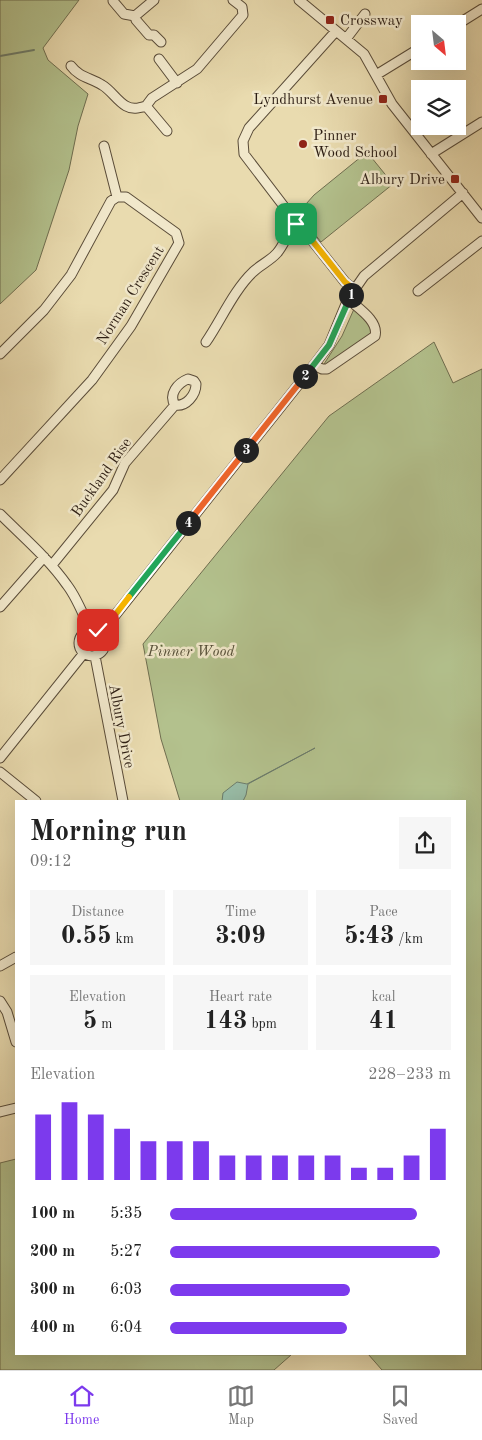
<!DOCTYPE html>
<meta charset="utf-8">
<style>
:root{--surface:#fff;--page:#f6f6f6;--text:#222;--muted:#767676;--line:#e0e0e0;--accent:#7c3aed}
body{margin:0;font-family:"Old Standard TT",serif;background:var(--page);color:var(--text);height:100vh;display:flex;flex-direction:column;font-size:19px;white-space:nowrap}
*{box-sizing:border-box;margin:0}
p{font-size:16px;color:var(--muted)}
.icon{flex:none;width:28px;height:28px;fill:none;stroke:currentColor;stroke-width:2;stroke-linecap:round;stroke-linejoin:round}
.map{position:relative;flex:1;overflow:hidden}
.details{position:absolute;left:15px;top:800px;width:451px;height:555px;display:flex;flex-direction:column;background:var(--surface);border-radius:0px;box-shadow:0 5px 20px #0002}
.details>*{flex:none}
.needle{width:32px;rotate:152deg}
.fabs{position:absolute;left:411px;top:15px;display:grid;gap:10px}
.fabs a{display:grid;place-items:center;width:55px;height:55px;border-radius:0px;background:var(--surface);box-shadow:0 5px 20px #0002;font-size:25px}
.pin{position:absolute;display:grid;place-items:center;width:42px;height:42px;color:#fff;margin:-21px;border-radius:10px;box-shadow:0 2px 8px #0006}
.km{position:absolute;width:25px;height:25px;margin:-12px;border-radius:50%;background:#222;color:#fff;font-size:14px;line-height:25px;text-align:center}
.round{display:grid;place-items:center;flex:none;width:52px;height:52px;border-radius:0px;background:var(--page)}
.head{display:flex;align-items:center;justify-content:space-between;height:85px;padding:0 15px}
h1{font-size:28px;font-weight:700;line-height:38px}
.metrics{display:grid;grid-template-columns:repeat(3,1fr);gap:8px;height:85px;padding:5px 15px}
.metrics div{display:grid;align-content:center;border-radius:0px;background:var(--page);text-align:center}
.metrics b{font-size:25px;font-weight:700}
.metrics small{font-size:14px;font-weight:400}
.metrics p{font-size:14px}
.chart{height:140px;padding:10px 15px}
.chart p{display:flex;justify-content:space-between}
.chart svg{width:100%;height:90px;margin-top:5px;stroke:var(--accent);stroke-width:6}
ul{padding:0 15px;list-style:none;font-size:16px}
li{display:grid;grid-template-columns:80px 60px 1fr;align-items:center;height:38px}
li i{height:12px;border-radius:6px;background:var(--accent)}
.tab-bar{display:flex;justify-content:space-around;align-items:center;height:70px;border-top:1px solid var(--line);background:var(--surface);font-size:14px;color:var(--muted)}
.tab-bar a{display:grid;justify-items:center;gap:2px}
.tab-bar .selected{color:var(--accent)}
.map>svg:first-child{display:block}
.green{fill:#b3c18d;stroke:#6f6e50}
.water{fill:#99bca6;stroke:#6d7c6b}
.lines{fill:none;stroke-linecap:round;stroke-linejoin:round}
.stream{stroke:#6d7c6b;stroke-width:2}
.minor-casing{stroke:#5a4c39;stroke-width:11}
.minor{stroke:#f1e8cb;stroke-width:9}
.split-1-casing{stroke:#fff;stroke-width:10}
.split-2-casing{stroke:#fff;stroke-width:10}
.split-3-casing{stroke:#fff;stroke-width:10}
.split-4-casing{stroke:#fff;stroke-width:10}
.split-5-casing{stroke:#fff;stroke-width:10}
.split-6-casing{stroke:#fff;stroke-width:10}
.split-1{stroke:#f5b400;stroke-width:6}
.split-2{stroke:#22a559;stroke-width:6}
.split-3{stroke:#f0652b;stroke-width:6}
.split-4{stroke:#f0652b;stroke-width:6}
.split-5{stroke:#22a559;stroke-width:6}
.split-6{stroke:#f5b400;stroke-width:6}
.poi-dot{fill:#8f2418;stroke:#f1e8cb;stroke-width:2}
.labels{text-anchor:middle;stroke-width:5;stroke-linejoin:round;paint-order:stroke}
.poi-label{font-size:15px;fill:#2b1c12;stroke:#f1e8cb;text-anchor:start}
.street-label{font-size:15px;fill:#2b1c12;stroke:#f1e8cb}
.park-label{font-size:15px;font-style:italic;fill:#544e37;stroke:#f1e8cb}
</style>
<div class="map">
<svg width="482" height="1370" viewBox="0 0 482 1370">
<rect width="100%" height="100%" fill="#e9dbaf"/>
<filter id="stains"><feTurbulence type="fractalNoise" baseFrequency=".004" numOctaves="4"/><feColorMatrix values="0 0 0 0 .2 0 0 0 0 .09 0 0 0 0 .02 0 0 0 .5 -.17"/></filter>
<radialGradient id="worn" r=".72"><stop offset=".6" stop-color="#630" stop-opacity="0"/><stop offset="1" stop-color="#630" stop-opacity=".3"/></radialGradient>
<path class="green" d="M0 0H79L43 48 48 60 88 94 78 126 69 170 36 270 0 304Z
M367 152 393 184 321 242 298 213 314 195Z
M354 309 372 325 374 331 326 365 324 364 342 336Z
M434 342 453 383 482 369V1370H382L368 1354H465V801H180L161 739 143 644 329 416Z
M16 1159V1354L291 1355 274 1370H0V1163Z"/>
<path class="water" d="M315 748 248 784 246 795 243 801H222L223 793 237 782 247 784Z"/>
<g class="lines">
<path class="stream" d="M0 56 34 50"/>
<g class="minor-casing">
<path id="minor" d="M299 0 364 54 392 104 482 218
M113 1 124 14 135 16
M135 16 136 20 149 35H154L161 42
M135 16 154 0
M458 24 482 9
M336 31 249 128 243 141 244 154 289 213 296 225 303 229 345 282 354 289
M346 39 365 14
M159 59 177 83
M71 66C79 77 91 78 102 85 111 90 117 101 126 106 133 110 139 108 146 106
M376 75 420 48
M167 131 146 106 152 98 197 69 243 15 242 7 233 0
M104 146 117 197
M431 154 482 122
M418 291 482 241
M206 342C221 320 234 290 253 272 260 265 270 261 277 253 285 244 287 232 296 225
M0 354 44 310 71 275 111 201 117 197H126L176 233 179 243 131 326 92 380 0 480
M314 365 322 369H327L375 336C379 321 358 308 348 299
M0 514C23 537 48 558 67 585 77 598 83 614 90 630
M52 565 113 490 125 463 175 405C168 394 178 383 188 379L194 381 196 384C196 395 186 407 175 405
M0 607 44 557
M79 643a13 13 0 1 1 26 0a13 13 0 1 1-26 0Z
M101 633 314 365 329 345 348 299 364 276 463 193
M95 656 123 801
M0 758 84 653
M0 772 36 801
M0 966 16 957
M0 1001 7 1012 16 1042
M0 1112 16 1108"/>
</g>
<use href="#minor" class="minor"/>
</g>
<g class="lines">
<g class="split-1-casing">
<path id="split-1" d="M296 224 303 229 345 282 354 289 351 295"/>
</g>
<g class="split-2-casing">
<path id="split-2" d="M305 376 329 345 351 295"/>
</g>
<g class="split-3-casing">
<path id="split-3" d="M246 450 305 376"/>
</g>
<g class="split-4-casing">
<path id="split-4" d="M188 523 246 450"/>
</g>
<g class="split-5-casing">
<path id="split-5" d="M129 597 188 523"/>
</g>
<g class="split-6-casing">
<path id="split-6" d="M98 630 101 633 129 597"/>
</g>
<use href="#split-1" class="split-1"/>
<use href="#split-2" class="split-2"/>
<use href="#split-3" class="split-3"/>
<use href="#split-4" class="split-4"/>
<use href="#split-5" class="split-5"/>
<use href="#split-6" class="split-6"/>
</g>
<g class="poi-dot">
<rect x="325" y="15" width="10" height="10" rx="2.5"/>
<rect x="378" y="94" width="10" height="10" rx="2.5"/>
<circle cx="303" cy="144" r="5"/>
<rect x="450" y="174" width="10" height="10" rx="2.5"/>
</g>
<g class="labels">
<g class="poi-label">
<text x="340" y="25">Crossway</text>
<text x="373" y="104" text-anchor="end">Lyndhurst Avenue</text>
<text x="313" y="140">Pinner<tspan x="313" dy="17">Wood School</tspan></text>
<text x="445" y="184" text-anchor="end">Albury Drive</text>
</g>
<g class="street-label">
<text transform="translate(130 295) rotate(-58)" y="5">Norman Crescent</text>
<text transform="translate(101 477) rotate(-55)" y="5">Buckland Rise</text>
<text transform="translate(122 726) rotate(79)" y="5">Albury Drive</text>
</g>
<g class="park-label">
<text x="191" y="656">Pinner Wood</text>
</g>
</g>
<rect width="100%" height="100%" filter="url(#stains)"/>
<rect width="100%" height="100%" fill="url(#worn)"/>
</svg>
<div class="fabs">
<a><svg class="needle" viewBox="-14 -14 28 28"><path d="M0-13l5 13h-10z" fill="#e53935"/><path d="M0 13l5-13h-10z" fill="#767676"/></svg></a>
<a><svg class="icon" aria-label="layers" viewBox="0 0 24 24"><path d="M12 4l9 5-9 5-9-5zM3 14l9 5 9-5"/></svg></a>
</div>
<div class="pin" style="left:296px;top:224px;background:#1e9e55"><svg class="icon" aria-label="arrive" viewBox="0 0 24 24"><path d="M6 21V4h12l-3 4 3 4H6"/></svg></div>
<div class="pin" style="left:98px;top:630px;background:#d93025"><svg class="icon" aria-label="check" viewBox="0 0 24 24"><path d="M5 12l5 5 9-10"/></svg></div>
<b class="km" style="left:351px;top:295px">1</b>
<b class="km" style="left:305px;top:376px">2</b>
<b class="km" style="left:246px;top:450px">3</b>
<b class="km" style="left:188px;top:523px">4</b>
<section class="details">
<div class="head"><div><h1>Morning run</h1><p>09:12</p></div><a class="round"><svg class="icon" aria-label="share" viewBox="0 0 24 24"><path d="M12 15V3M7 8l5-5 5 5M5 13v7h14v-7"/></svg></a></div>
<div class="metrics">
<div><p>Distance</p><b>0.55<small> km</small></b></div>
<div><p>Time</p><b>3:09</b></div>
<div><p>Pace</p><b>5:43<small> /km</small></b></div>
</div>
<div class="metrics">
<div><p>Elevation</p><b>5<small> m</small></b></div>
<div><p>Heart rate</p><b>143<small> bpm</small></b></div>
<div><p>kcal</p><b>41</b></div>
</div>
<div class="chart"><p><span>Elevation</span>228–233 m</p>
<svg viewBox="0 0 160 44" preserveAspectRatio="none"><path d="M5 44V12M15 44V6M25 44V12M35 44V19M45 44V25M55 44V25M65 44V25M75 44V32M85 44V32M95 44V32M105 44V32M115 44V32M125 44V38M135 44V38M145 44V32M155 44V19"/></svg>
</div>
<ul>
<li><b>100 m</b>5:35<i style="width:88%"></i></li>
<li><b>200 m</b>5:27<i style="width:96%"></i></li>
<li><b>300 m</b>6:03<i style="width:64%"></i></li>
<li><b>400 m</b>6:04<i style="width:63%"></i></li>
</ul>
</section>
</div>
<nav class="tab-bar">
<a class="selected"><svg class="icon" aria-label="home" viewBox="0 0 24 24"><path d="M3 11l9-7 9 7M6 9v11h12V9"/></svg>Home</a>
<a><svg class="icon" aria-label="map" viewBox="0 0 24 24"><path d="M3 6l6-2 6 2 6-2v14l-6 2-6-2-6 2zM9 4v14M15 6v14"/></svg>Map</a>
<a><svg class="icon" aria-label="saved" viewBox="0 0 24 24"><path d="M7 4h10v16l-5-4-5 4z"/></svg>Saved</a>
</nav>
